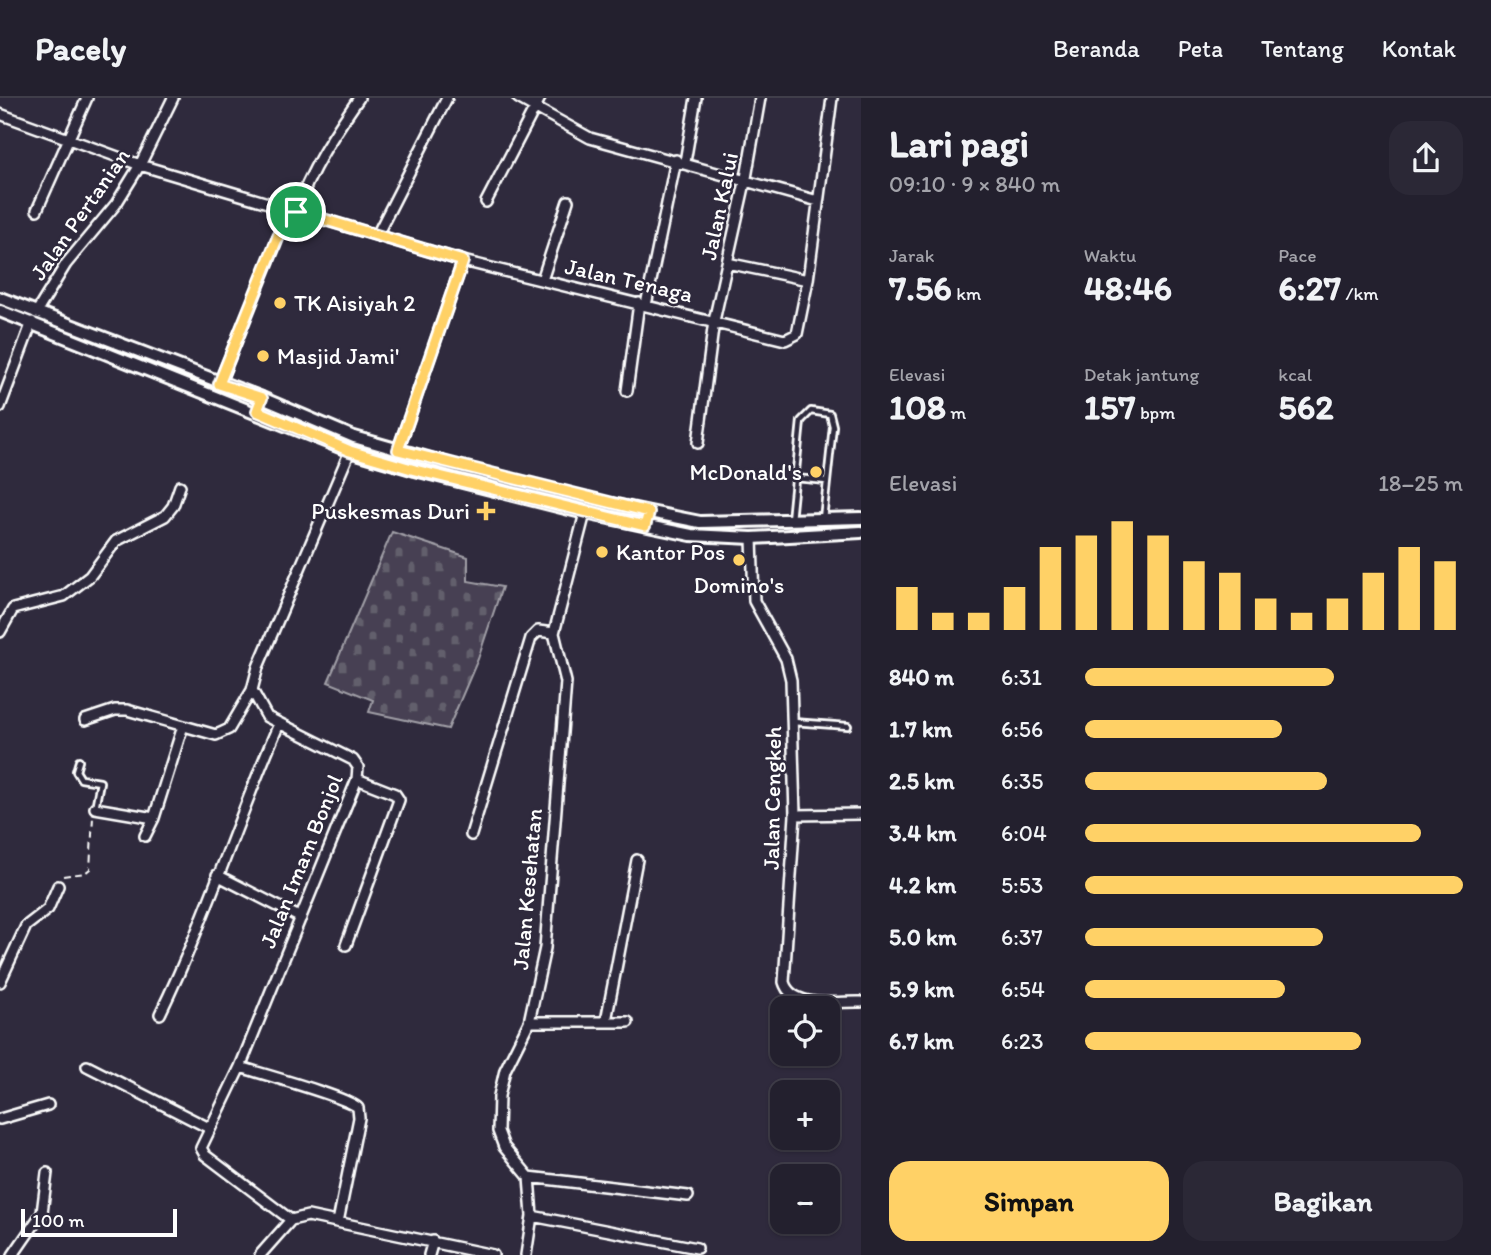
<!DOCTYPE html>
<html lang="id">
<meta charset="utf-8">
<style>
:root{--surface:#23202e;--page:#2b2836;--text:#f1f3f6;--muted:#a3a3aa;--line:#403e4a;--accent:#ffd166}
body{margin:0;font-family:Itim,sans-serif;background:var(--page);color:var(--text);height:100vh;display:flex;flex-direction:column;font-size:26px;white-space:nowrap}
*{box-sizing:border-box;margin:0}
p{font-size:23px;color:var(--muted)}
.icon{flex:none;width:38px;height:38px;fill:none;stroke:currentColor;stroke-width:2;stroke-linecap:round;stroke-linejoin:round}
.map{position:relative;flex:1;overflow:hidden}
.side{display:flex;flex-direction:column;background:var(--surface);width:630px}
.side>*{flex:none}
.controls{position:absolute;left:770px;top:898px;display:grid;gap:14px}
.controls a{display:grid;place-items:center;width:70px;height:70px;border-radius:14px;background:var(--surface);box-shadow:0 2px 5px #0004,0 0 0 2px var(--line);font-size:35px}
.scale{position:absolute;left:21px;bottom:18px;width:156px;box-sizing:border-box;padding-left:7px;border:4px solid #fff;border-top:0;font-size:19px;line-height:24px;white-space:nowrap;color:#fff;-webkit-text-stroke:5px #2f2a3d;paint-order:stroke}
.pin{position:absolute;display:grid;place-items:center;width:60px;height:60px;color:#fff;margin:-30px;border:4px solid #fff;border-radius:50%;box-shadow:0 2px 7px #0007}
.round{display:grid;place-items:center;flex:none;width:74px;height:74px;border-radius:21px;background:var(--page)}
.summary{display:flex;align-items:center;justify-content:space-between;height:119px;padding:0 28px}
h1{font-size:38px;font-weight:800;line-height:52px}
.stats{display:grid;grid-template-columns:repeat(3,1fr);gap:10px;height:119px;padding:7px 28px}
.stats div{display:grid;align-content:center}
.stats b{font-size:35px;font-weight:800}
.stats small{font-size:19px;font-weight:400}
.stats p{font-size:19px}
.chart{height:196px;padding:14px 28px}
.chart p{display:flex;justify-content:space-between}
.chart svg{width:100%;height:126px;margin-top:7px;stroke:var(--accent);stroke-width:6}
.cta{display:flex;gap:14px;margin-top:auto;padding:14px 28px}
.cta a{flex:1;height:80px;border-radius:21px;background:var(--accent);color:#111;font-size:28px;font-weight:800;line-height:80px;text-align:center}
.cta a+a{background:var(--page);color:var(--text)}
ul{padding:0 28px;list-style:none;font-size:23px}
li{display:grid;grid-template-columns:112px 84px 1fr;align-items:center;height:52px}
li i{height:18px;border-radius:9px;background:var(--accent)}
header{display:flex;align-items:center;gap:42px;box-sizing:border-box;height:98px;padding:0 35px;background:var(--surface);border-bottom:2px solid var(--line)}
header strong{font-size:33px}
nav{display:flex;gap:38px;margin-inline-start:auto;font-size:24px}
main{display:flex;flex:1;min-height:0}
.map>svg:first-child{display:block}
.cemetery{fill:url(#cemetery-stones);stroke:#a2a0a8;stroke-width:2}
.lines{fill:none;stroke-linecap:round;stroke-linejoin:round}
.service-casing{stroke:#fff;stroke-width:10}
.minor-casing{stroke:#fff;stroke-width:14}
.tertiary-casing{stroke:#fff;stroke-width:16}
.path{stroke:#fff;stroke-width:2;stroke-dasharray:7 5;stroke-linecap:butt}
.service{stroke:#2f2a3d;stroke-width:4.5}
.minor{stroke:#2f2a3d;stroke-width:9}
.tertiary{stroke:#2f2a3d;stroke-width:10}
.route-casing{stroke:#fff;stroke-width:14}
.route{stroke:#ffd166;stroke-width:9}
.poi-dot{fill:#ffd166;stroke:#2f2a3d;stroke-width:2.5}
.labels{text-anchor:middle;stroke-width:5;stroke-linejoin:round;paint-order:stroke}
.street-label{font-size:23px;fill:#fff;stroke:#2f2a3d}
.poi-label{font-size:23px;fill:#fff;stroke:#2f2a3d;text-anchor:start}
</style>
<header>
<strong>Pacely</strong>
<nav><a>Beranda</a><a>Peta</a><a>Tentang</a><a>Kontak</a></nav>
</header>
<main>
<div class="map">
<svg width="861" height="1157" viewBox="0 0 861 1157">
<defs>
<pattern id="cemetery-stones" width="16" height="16" patternUnits="userSpaceOnUse" patternTransform="scale(1.75)"><rect width="16" height="16" fill="#464152"/><path d="M2 7V4a2 2 0 0 1 4 0v3zM10 15v-3a2 2 0 0 1 4 0v3z" fill="#625e6c"/></pattern>
</defs>
<rect width="100%" height="100%" fill="#2f2a3d"/>
<filter id="ink" filterUnits="userSpaceOnUse"><feTurbulence type="fractalNoise" baseFrequency=".0143" numOctaves="2"/><feDisplacementMap in="SourceGraphic" scale="14" xChannelSelector="R" yChannelSelector="G"/><feConvolveMatrix kernelMatrix="1 2 1 2 8 2 1 2 1" color-interpolation-filters="sRGB"/></filter>
<g filter="url(#ink)">
<path class="cemetery" d="M392 434 468 459V483L502 489 478 561 448 631 369 614 373 602 328 584Z"/>
<g class="lines">
<g class="service-casing">
<path id="service" d="M795 380 827 383
M791 422 801 323 811 313 830 316 833 328 823 421
M793 624 848 628
M79 663 76 673 81 681 100 684 95 710"/>
</g>
<g class="minor-casing">
<path id="minor" d="M518 0 590 40 818 103
M0 16 140 67 463 163 398 352
M685 64 696 0
M486 104 540 0
M37 112 87 0
M296 114C310 72 334 36 359 0
M378 135 447 0
M463 163 785 242 797 236 808 182 832 0
M727 165 808 182
M542 182 568 103
M646 207 676 62
M36 215 66 166 116 106 140 67 173 0
M219 286 290 111
M627 293 639 205
M0 309 32 224
M698 345 714 223 746 80 760 0
M752 440 754 503 786 561 791 582 795 717 784 884C792 912 839 903 861 904
M0 534 13 511 64 498 90 478 116 443 165 418 173 408 180 388
M85 622 115 612H127L216 637 229 631 252 592
M95 710 154 720
M795 717 861 716
M471 737 531 540 538 533 554 535
M145 738 154 720 183 628
M217 777 301 820
M346 847 399 702 395 696 357 681
M0 884 26 828 48 811 58 788
M160 916C206 822 237 721 279 626
M606 923 637 762
M529 924H628
M87 968 209 1030
M240 969C259 975 350 1000 358 1010L359 1020 338 1124
M0 1021 48 1007
M529 1079 688 1098
M532 1118 697 1150
M291 1122 205 1057 201 1050 240 969 357 681 358 669 353 662 267 619 252 592 258 569 350 353
M13 1157 42 1115 47 1075
M260 1157 291 1122 308 1118 493 1157
M429 1157 433 1143
M526 1157 532 1118 529 1079 504 1049 498 1033 499 998 505 972 529 924 545 850 566 584 554 535 585 415"/>
</g>
<g class="tertiary-casing">
<path id="tertiary" d="M0 200 262 300 354 339 462 370 610 406 700 424 861 420
M0 213 350 353 415 372 585 415 691 437 752 440 861 434"/>
</g>
<path class="path" d="M63 778 85 775 90 771 93 719"/>
<use href="#service" class="service"/>
<use href="#minor" class="minor"/>
<use href="#tertiary" class="tertiary"/>
</g>
</g>
<g class="lines" filter="url(#ink)">
<g class="route-casing">
<path id="route" d="M289 111 463 163 398 352 649 414 645 428 415 372 350 353 257 313 262 300 219 286Z"/>
</g>
<use href="#route" class="route"/>
</g>
<g class="poi-dot">
<circle cx="280" cy="205" r="7"/>
<circle cx="263" cy="258" r="7"/>
<circle cx="816" cy="374" r="7"/>
<path d="M482.5 402.5h7v7h7v7h-7v7h-7v-7h-7v-7h7z"/>
<circle cx="602" cy="454" r="7"/>
<circle cx="739" cy="462" r="7"/>
</g>
<g class="labels">
<g class="street-label">
<text transform="translate(719 108) rotate(-78)" y="8">Jalan Kalui</text>
<text transform="translate(80 116) rotate(-55)" y="8">Jalan Pertanian</text>
<text transform="translate(629 182) rotate(13)" y="8">Jalan Tenaga</text>
<text transform="translate(772 700) rotate(-89)" y="8">Jalan Cengkeh</text>
<text transform="translate(301 763) rotate(-68)" y="8">Jalan Imam Bonjol</text>
<text transform="translate(527 791) rotate(-85)" y="8">Jalan Kesehatan</text>
</g>
<g class="poi-label">
<text x="294" y="213">TK Aisiyah 2</text>
<text x="277" y="266">Masjid Jami'</text>
<text x="802" y="382" text-anchor="end">McDonald's</text>
<text x="470" y="421" text-anchor="end">Puskesmas Duri</text>
<text x="616" y="462">Kantor Pos</text>
<text x="739" y="495" text-anchor="middle">Domino's</text>
</g>
</g>
</svg>
<div class="controls">
<a><svg class="icon" aria-label="locate" viewBox="0 0 24 24"><circle cx="12" cy="12" r="6"/><path d="M12 2v4M12 18v4M2 12h4M18 12h4"/></svg></a>
<a>+</a>
<a>−</a>
</div>
<div class="scale">100 m</div>
<div class="pin" style="left:296px;top:114px;background:#1e9e55"><svg class="icon" aria-label="arrive" viewBox="0 0 24 24"><path d="M6 21V4h12l-3 4 3 4H6"/></svg></div>
</div>
<section class="side">
<div class="summary"><div><h1>Lari pagi</h1><p>09:10 · 9 × 840 m</p></div><a class="round"><svg class="icon" aria-label="share" viewBox="0 0 24 24"><path d="M12 15V3M7 8l5-5 5 5M5 13v7h14v-7"/></svg></a></div>
<div class="stats">
<div><p>Jarak</p><b>7.56<small> km</small></b></div>
<div><p>Waktu</p><b>48:46</b></div>
<div><p>Pace</p><b>6:27<small> /km</small></b></div>
</div>
<div class="stats">
<div><p>Elevasi</p><b>108<small> m</small></b></div>
<div><p>Detak jantung</p><b>157<small> bpm</small></b></div>
<div><p>kcal</p><b>562</b></div>
</div>
<div class="chart"><p><span>Elevasi</span>18–25 m</p>
<svg viewBox="0 0 160 44" preserveAspectRatio="none"><path d="M5 44V29M15 44V38M25 44V38M35 44V29M45 44V15M55 44V11M65 44V6M75 44V11M85 44V20M95 44V24M105 44V33M115 44V38M125 44V33M135 44V24M145 44V15M155 44V20"/></svg>
</div>
<ul>
<li><b>840 m</b>6:31<i style="width:66%"></i></li>
<li><b>1.7 km</b>6:56<i style="width:52%"></i></li>
<li><b>2.5 km</b>6:35<i style="width:64%"></i></li>
<li><b>3.4 km</b>6:04<i style="width:89%"></i></li>
<li><b>4.2 km</b>5:53<i style="width:100%"></i></li>
<li><b>5.0 km</b>6:37<i style="width:63%"></i></li>
<li><b>5.9 km</b>6:54<i style="width:53%"></i></li>
<li><b>6.7 km</b>6:23<i style="width:73%"></i></li>
</ul>
<div class="cta"><a>Simpan</a><a>Bagikan</a></div>
</section>
</main>
